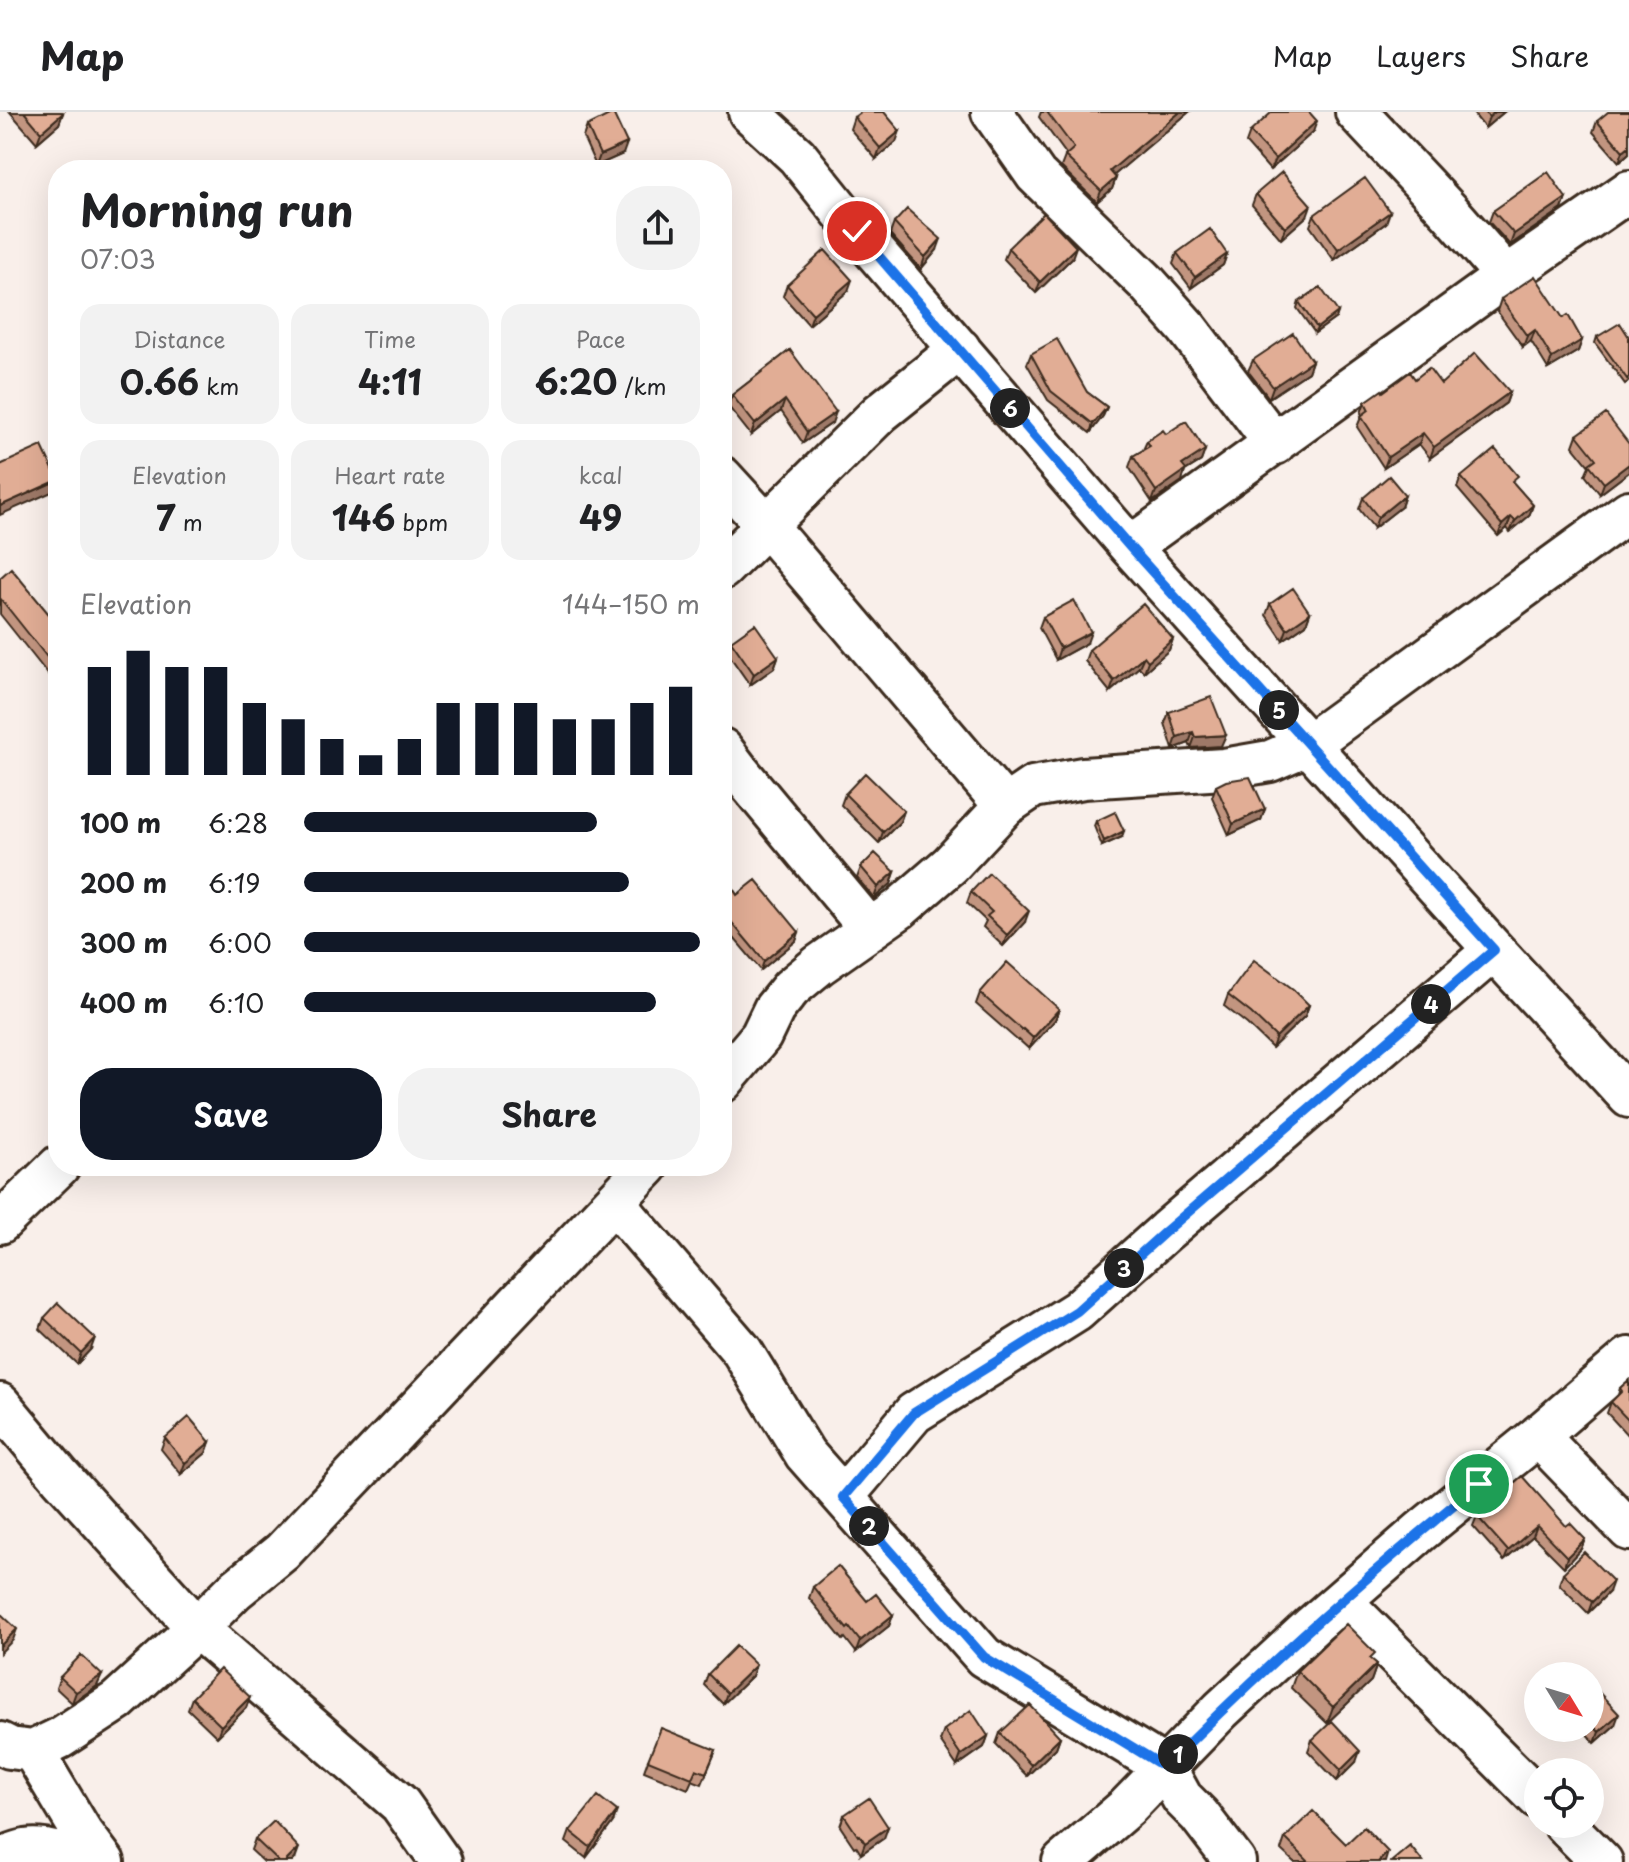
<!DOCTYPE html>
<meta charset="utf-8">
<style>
:root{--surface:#fff;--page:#f2f2f2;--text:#202124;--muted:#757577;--line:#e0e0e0;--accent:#111827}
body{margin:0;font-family:"Playpen Sans",sans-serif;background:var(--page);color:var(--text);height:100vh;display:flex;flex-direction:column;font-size:30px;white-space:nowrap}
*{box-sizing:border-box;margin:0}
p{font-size:26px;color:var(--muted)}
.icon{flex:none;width:44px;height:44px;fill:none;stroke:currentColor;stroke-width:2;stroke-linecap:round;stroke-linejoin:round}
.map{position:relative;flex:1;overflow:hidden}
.drawer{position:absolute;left:48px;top:48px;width:684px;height:1016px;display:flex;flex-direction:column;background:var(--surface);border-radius:32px;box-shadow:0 8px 32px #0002}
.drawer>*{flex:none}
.needle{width:52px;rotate:128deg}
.buttons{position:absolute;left:1524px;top:1550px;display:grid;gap:16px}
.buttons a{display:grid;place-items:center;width:80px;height:80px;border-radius:50%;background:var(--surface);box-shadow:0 8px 32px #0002;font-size:40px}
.pin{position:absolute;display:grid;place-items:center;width:68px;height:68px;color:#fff;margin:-34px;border:4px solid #fff;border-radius:50%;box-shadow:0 2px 8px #0007}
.km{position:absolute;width:40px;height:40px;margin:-20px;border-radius:50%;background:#222;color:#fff;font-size:22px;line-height:40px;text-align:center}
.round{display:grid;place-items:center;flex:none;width:84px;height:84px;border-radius:32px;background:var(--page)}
.summary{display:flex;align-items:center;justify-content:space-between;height:136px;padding:0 32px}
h1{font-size:44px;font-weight:700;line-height:60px}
.metrics{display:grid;grid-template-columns:repeat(3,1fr);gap:12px;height:136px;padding:8px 32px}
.metrics div{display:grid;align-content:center;border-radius:20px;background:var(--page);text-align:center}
.metrics b{font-size:34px;font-weight:700}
.metrics small{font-size:22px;font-weight:400}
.metrics p{font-size:22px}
.chart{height:224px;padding:16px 32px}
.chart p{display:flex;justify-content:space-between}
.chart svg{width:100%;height:144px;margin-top:8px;stroke:var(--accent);stroke-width:6}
.button{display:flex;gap:16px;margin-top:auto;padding:16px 32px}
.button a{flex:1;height:92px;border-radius:32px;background:var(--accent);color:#fff;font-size:32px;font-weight:700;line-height:92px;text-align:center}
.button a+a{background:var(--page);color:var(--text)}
ul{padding:0 32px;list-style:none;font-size:26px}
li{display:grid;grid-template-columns:128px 96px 1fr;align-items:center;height:60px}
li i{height:20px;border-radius:10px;background:var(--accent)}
header{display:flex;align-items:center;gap:48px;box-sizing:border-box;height:112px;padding:0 40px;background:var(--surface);border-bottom:2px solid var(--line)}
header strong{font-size:38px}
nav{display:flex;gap:44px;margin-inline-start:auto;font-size:28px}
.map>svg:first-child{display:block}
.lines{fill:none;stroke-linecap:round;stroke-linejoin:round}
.minor-casing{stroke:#3b2a1e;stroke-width:46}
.minor{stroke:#fff;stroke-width:40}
.wall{fill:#c29580;stroke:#3b2a1e;stroke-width:2}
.shaded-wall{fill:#9e7968;stroke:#3b2a1e;stroke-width:2}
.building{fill:#e1ad95;stroke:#3b2a1e;stroke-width:2}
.route-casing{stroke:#fff;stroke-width:16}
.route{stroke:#1a73e8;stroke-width:10}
</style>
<header>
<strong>Map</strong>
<nav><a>Map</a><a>Layers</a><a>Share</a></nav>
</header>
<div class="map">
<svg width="1629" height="1750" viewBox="0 0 1629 1750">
<rect width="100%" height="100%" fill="#f9efea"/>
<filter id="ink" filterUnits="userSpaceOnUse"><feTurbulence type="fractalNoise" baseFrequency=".0125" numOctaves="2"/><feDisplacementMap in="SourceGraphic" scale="16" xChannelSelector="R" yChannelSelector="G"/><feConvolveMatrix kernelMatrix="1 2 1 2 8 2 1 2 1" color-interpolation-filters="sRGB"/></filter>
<g filter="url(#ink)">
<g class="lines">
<g class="minor-casing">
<path id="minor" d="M749 0 797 44 857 119 1130 435 1494 838 1629 985
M992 0 1036 63 1146 170 1187 216 1275 332
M1356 0 1450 100 1506 164
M722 365 767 414 1005 694
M1130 435 1506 164 1629 79
M722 457 880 301 960 237
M722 637 741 662 869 816
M722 970 761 924 774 897 791 876 819 853 899 797 950 753 1005 694 1033 675 1083 666 1224 657 1270 649 1309 632 1629 399
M614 1090 742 1239 805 1342 984 1545 1165 1655 1182 1686 1199 1703 1235 1750
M0 1111 59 1054
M0 1292 60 1364 197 1516 400 1692 441 1750
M1538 1324 1629 1418
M843 1385 914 1301 1077 1199 1166 1119 1494 838
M1341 1489 1538 1686
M0 1631 10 1636 33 1639 60 1626 117 1589 197 1516 234 1479 282 1440 648 1054
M33 1639 81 1719 104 1750
M1564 1712 1602 1750
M0 1747C8 1744 17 1739 26 1738 44 1735 69 1743 85 1750
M1063 1750 1127 1695 1221 1598 1313 1513 1421 1419 1538 1324 1629 1246"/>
</g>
<use href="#minor" class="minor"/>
</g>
<path class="wall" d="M10 0H62L63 1 59 12 37 31Z
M1041 0H1189L1114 63 1116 66 1112 77 1097 90 1061 55 1066 42 1039 5Z
M1472 0H1504L1485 16Z
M1629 0V41L1619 50 1593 20 1597 9Z
M854 5 896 30 876 47 850 17Z
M587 14 623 42 596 54 583 25Z
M1250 20H1313L1270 58 1246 31Z
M1256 82 1307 104 1281 127 1252 93Z
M1566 86 1562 97 1510 133 1489 110 1493 99Z
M1314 103 1386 111 1334 148 1310 114Z
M894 111 937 138 921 157 890 122Z
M1008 136 1072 146 1036 181 1004 147Z
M1177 141 1227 142 1223 153 1191 176 1173 152Z
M787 173 848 179 809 213 783 184Z
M1501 187 1582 228 1578 239 1548 257 1531 229 1523 235 1497 199Z
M1299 190 1338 200 1336 206 1315 221 1297 196Z
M1597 225 1629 269 1625 272 1595 231Z
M790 238 832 311 803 331 781 299 751 323 728 294 732 283Z
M1031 242 1087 280 1107 295 1103 304 1090 321 1048 288 1027 252Z
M1253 248 1312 249 1308 260 1269 286 1248 259Z
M1415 267 1441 272 1510 280 1506 291 1430 346 1419 332 1384 356 1357 315 1362 303 1361 301 1365 290 1383 280Z
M1166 322 1205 338 1201 349 1185 359 1182 369 1152 390 1129 355 1133 344 1143 338 1147 329Z
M1577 323 1629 332V360L1600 382 1585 363 1589 354 1573 334Z
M1461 365 1515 373 1533 393 1529 404 1510 420 1507 416 1498 424 1457 376Z
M1405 383 1401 395 1374 416 1359 397 1363 386Z
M0 466 57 512H58V575L0 502Z
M1270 492 1310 501 1306 512 1283 528 1266 503Z
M1043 505 1087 531 1056 548 1039 516Z
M1173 527 1169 538 1144 560 1139 555 1110 580 1085 549 1089 538Z
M731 529 778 545 774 556 750 573 727 540Z
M1169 600 1221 634 1191 636 1189 631 1173 637 1165 611Z
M1216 674 1265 697 1261 708 1229 723 1212 685Z
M845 682 904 699 900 710 879 731 841 693Z
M1096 709 1122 725 1102 734 1094 714Z
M861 755 895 760 891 772 874 786 857 766Z
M722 759 737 783 799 820 796 829 761 858 722 812Z
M971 780 1025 810 1003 834 983 815 986 809 967 791Z
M980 881 1059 897 1055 908 1029 937 1019 928 1018 929 976 892Z
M1228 883 1309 893 1305 904 1272 936 1247 912 1224 894Z
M44 1206 91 1237 77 1252 40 1217Z
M1629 1268V1325L1607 1301 1611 1290 1618 1283 1620 1276Z
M165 1326 210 1330 206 1341 181 1362 161 1337Z
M1477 1404 1566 1414 1585 1427 1581 1437 1564 1455 1533 1424 1504 1449 1473 1414Z
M1563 1461 1609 1480 1588 1501 1559 1472Z
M813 1475 867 1489 893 1503 889 1514 856 1540 845 1526 843 1528 809 1486Z
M1372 1548 1377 1552 1371 1569 1327 1611 1291 1576 1297 1559Z
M708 1562 752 1564 723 1592 704 1573Z
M60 1565 97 1574 72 1591 56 1576Z
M1590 1579 1615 1613 1595 1631 1581 1616H1590Z
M250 1585 246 1596 217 1625 188 1597 192 1586Z
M944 1618 988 1624 984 1635 957 1654 940 1629Z
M1000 1621 1060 1625 1056 1636 1027 1664 996 1632Z
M1312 1628 1356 1650 1337 1669 1308 1639Z
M716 1638 702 1672 692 1668 688 1677 644 1659 648 1648Z
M844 1703 884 1726 861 1742 856 1734 854 1735 840 1714Z
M613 1710 586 1746 566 1730 570 1719Z
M1285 1726 1346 1732 1385 1750H1294L1281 1738Z
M255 1727 295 1747 292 1750H264L251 1738Z"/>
<path class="shaded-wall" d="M1180 0H1189L1106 70 1110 59Z
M1495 0H1504L1485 16 1489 5Z
M63 1 59 12 37 31 41 20Z
M1317 9 1313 20 1270 58 1275 47Z
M900 19 896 30 876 47 880 36Z
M627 31 623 42 596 54 600 43Z
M1629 34V41L1619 50 1623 39Z
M1116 66 1112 77 1097 90 1101 79Z
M1566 86 1562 97 1510 133 1514 122Z
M1311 93 1307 104 1281 127 1285 116Z
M1390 100 1386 111 1334 148 1338 137Z
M941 127 937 138 921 157 925 145Z
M1076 135 1072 146 1036 181 1040 170Z
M1227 142 1223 153 1191 176 1195 165Z
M852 168 848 179 809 213 813 202Z
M1338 200 1336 206 1315 221 1317 216Z
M1535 218 1531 229 1523 235 1527 224Z
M1582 228 1578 239 1548 257 1552 246Z
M1312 249 1308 260 1269 286 1273 275Z
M1510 280 1506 291 1430 346 1434 335Z
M785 288 781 299 751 323 755 312Z
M1107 295 1103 304 1090 321 1093 312Z
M836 300 832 311 803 331 807 320Z
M1423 321 1419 332 1384 356 1388 345Z
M1205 338 1201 349 1185 359 1182 369 1152 390 1156 379 1182 353Z
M1629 352V360L1600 382 1604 371Z
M58 368 54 379 0 403V394Z
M1405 383 1401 395 1374 416 1378 405Z
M1533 393 1529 404 1510 420 1515 409Z
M1511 405 1507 416 1498 424 1502 413Z
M1310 501 1306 512 1283 528 1287 517Z
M1091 520 1087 531 1056 548 1060 536Z
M1173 527 1169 538 1144 560 1148 549Z
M1144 544 1139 555 1110 580 1114 569Z
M778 545 774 556 750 573 754 562Z
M1193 620 1189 631 1173 637 1177 625Z
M1226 623 1221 634 1191 636 1195 625Z
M1265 697 1261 708 1229 723 1233 712Z
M904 699 900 710 879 731 883 720Z
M1124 719 1122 725 1102 734 1104 729Z
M895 760 891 772 874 786 878 775Z
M1029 799 1025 810 1003 834 1007 823Z
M799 820 796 829 761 858 764 849Z
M1309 893 1305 904 1272 936 1276 925Z
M1059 897 1055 908 1029 937 1033 926Z
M95 1226 91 1237 77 1252 81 1241Z
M210 1330 206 1341 181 1362 185 1351Z
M1537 1414 1533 1424 1504 1449 1508 1439Z
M1585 1427 1581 1437 1564 1455 1567 1445Z
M1613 1469 1609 1480 1588 1501 1592 1490Z
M893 1503 889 1514 856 1540 860 1529Z
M17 1517 13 1528 0 1541V1534Z
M1377 1552 1371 1569 1327 1611 1333 1595Z
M756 1553 752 1564 723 1592 727 1581Z
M102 1563 97 1574 72 1591 76 1580Z
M250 1585 246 1596 217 1625 221 1614Z
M1619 1602 1615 1613 1595 1631 1599 1620Z
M988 1624 984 1635 957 1654 961 1643Z
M1060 1625 1056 1636 1027 1664 1031 1653Z
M1360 1639 1356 1650 1337 1669 1341 1658Z
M617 1699 613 1710 586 1746 590 1735Z
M888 1715 884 1726 861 1742 865 1731Z
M299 1736 295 1747 292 1750H285Z
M1388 1740 1385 1750H1378Z"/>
<path class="building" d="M24 0H62L63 1 41 20Z
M861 0H884L900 19 880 36 854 5Z
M1047 0H1180L1110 59 1116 66 1101 79 1065 44 1074 36Z
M1272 0H1309L1317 9 1275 47 1250 20Z
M1485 0H1495L1489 5Z
M1608 0H1629V34L1623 39 1597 9Z
M613 1 627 31 600 43 587 14Z
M1282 60 1311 93 1285 116 1256 82Z
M1548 60 1566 86 1514 122 1493 99Z
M1365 66 1390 100 1338 137 1314 103Z
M907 97 941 127 925 145 894 111Z
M1044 101 1076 135 1040 170 1008 136Z
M1210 117 1227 142 1195 165 1177 141Z
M825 138 852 168 813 202 787 173Z
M1535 164 1563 206 1568 203 1582 228 1552 246 1535 218 1527 224 1501 187Z
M1320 175 1338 200 1317 216 1299 190Z
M722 195 729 203 722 209Z
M1620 211 1629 225V265L1627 267 1597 225Z
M1293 221 1312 249 1273 275 1253 248Z
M1057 227 1087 280 1107 295 1093 312 1051 279 1031 242Z
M790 238 836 300 807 320 785 288 755 312 732 283Z
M1475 241 1510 280 1434 335 1423 321 1388 345 1361 304 1369 298 1365 290 1382 278 1383 280 1410 260 1415 267 1429 256 1441 272Z
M1606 302 1629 332V352L1604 371 1589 352 1596 347 1577 323Z
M1186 309 1205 338 1182 353 1186 358 1156 379 1133 344 1150 334 1147 329 1163 318 1166 322Z
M42 334 58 368 0 394V353Z
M1495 337 1518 364 1512 369 1533 393 1515 409 1511 405 1502 413 1461 365Z
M1389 364 1405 383 1378 405 1363 386Z
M11 456 57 512H58V559L0 486V466Z
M1293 476 1310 501 1287 517 1270 492Z
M1074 488 1091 520 1060 536 1043 505Z
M1143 492 1173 527 1148 549 1144 544 1114 569 1089 538Z
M755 512 778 545 754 562 731 529Z
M1211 585 1226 623 1195 625 1193 620 1177 625 1169 600Z
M865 661 904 699 883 720 845 682Z
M1250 665 1265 697 1233 712 1216 674 1226 669Z
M1115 700 1124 719 1104 729 1096 709Z
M875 741 895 760 878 775 861 755Z
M722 759 737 783 756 768 799 820 764 849 723 800 722 801Z
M989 761 1029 799 1007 823 987 804 992 800 971 780Z
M1254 848 1293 877 1309 893 1276 925 1251 901 1228 883Z
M1007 850 1059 897 1033 926 1023 917 1022 918 980 881Z
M58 1191 95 1226 81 1241 44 1206Z
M1629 1268V1309L1611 1290 1622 1279 1620 1276Z
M189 1305 210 1330 185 1351 165 1326Z
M1522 1364 1566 1414 1570 1411 1585 1427 1567 1445 1537 1414 1508 1439 1477 1404Z
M1584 1440 1613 1469 1592 1490 1563 1461Z
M838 1454 867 1489 876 1482 893 1503 860 1529 849 1515 847 1517 813 1475Z
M0 1501 17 1517 0 1534Z
M1346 1512 1375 1541 1370 1546 1377 1552 1333 1595 1297 1559Z
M736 1534 756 1553 727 1581 708 1562Z
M81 1543 102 1563 76 1580 60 1565Z
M220 1557 250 1585 221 1614 192 1586Z
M1594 1575 1619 1602 1599 1620 1590 1610V1579Z
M1030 1593 1060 1625 1031 1653 1000 1621Z
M971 1598 988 1624 961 1643 944 1618Z
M1332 1609 1360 1639 1341 1658 1312 1628Z
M661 1616 716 1638 706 1661 696 1657 692 1666 648 1648Z
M598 1684 617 1699 590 1735 570 1719Z
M869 1686 888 1715 865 1731 860 1723 858 1724 844 1703Z
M1313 1699 1346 1732 1364 1715 1388 1740 1378 1750H1309L1285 1726Z
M274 1709 299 1736 285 1750H279L255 1727Z
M1410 1734 1423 1750H1391Z"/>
</g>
<g class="lines" filter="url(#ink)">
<g class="route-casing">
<path id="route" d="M857 119 1130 435 1494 838 1166 1119 1077 1199 914 1301 843 1385 984 1545 1165 1655C1264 1554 1370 1461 1479 1372"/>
</g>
<use href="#route" class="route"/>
</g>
</svg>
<div class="buttons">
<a><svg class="needle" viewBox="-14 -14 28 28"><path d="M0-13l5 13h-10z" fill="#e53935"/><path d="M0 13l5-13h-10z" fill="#757577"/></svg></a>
<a><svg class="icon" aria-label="locate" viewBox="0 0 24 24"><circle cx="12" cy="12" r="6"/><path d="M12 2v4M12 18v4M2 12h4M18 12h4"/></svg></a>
</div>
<div class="pin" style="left:1479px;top:1372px;background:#1e9e55"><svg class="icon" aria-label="arrive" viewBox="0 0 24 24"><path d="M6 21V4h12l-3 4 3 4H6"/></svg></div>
<div class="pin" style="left:857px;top:119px;background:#d93025"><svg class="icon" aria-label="check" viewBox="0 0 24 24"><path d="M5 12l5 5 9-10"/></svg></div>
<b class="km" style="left:1178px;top:1642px">1</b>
<b class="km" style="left:869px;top:1414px">2</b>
<b class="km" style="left:1124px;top:1156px">3</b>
<b class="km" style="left:1431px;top:892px">4</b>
<b class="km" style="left:1279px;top:598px">5</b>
<b class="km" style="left:1010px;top:296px">6</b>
<section class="drawer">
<div class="summary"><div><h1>Morning run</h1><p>07:03</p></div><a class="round"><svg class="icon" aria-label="share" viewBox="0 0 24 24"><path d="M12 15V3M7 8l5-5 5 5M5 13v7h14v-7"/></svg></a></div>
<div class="metrics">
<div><p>Distance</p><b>0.66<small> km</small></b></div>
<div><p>Time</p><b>4:11</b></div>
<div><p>Pace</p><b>6:20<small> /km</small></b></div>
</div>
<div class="metrics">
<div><p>Elevation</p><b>7<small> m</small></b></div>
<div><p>Heart rate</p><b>146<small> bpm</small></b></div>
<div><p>kcal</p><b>49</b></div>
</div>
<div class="chart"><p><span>Elevation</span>144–150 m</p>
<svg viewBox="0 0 160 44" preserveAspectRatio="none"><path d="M5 44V11M15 44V6M25 44V11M35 44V11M45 44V22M55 44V27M65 44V33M75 44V38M85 44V33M95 44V22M105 44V22M115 44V22M125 44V27M135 44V27M145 44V22M155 44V17"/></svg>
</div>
<ul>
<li><b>100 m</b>6:28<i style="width:74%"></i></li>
<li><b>200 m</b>6:19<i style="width:82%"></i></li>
<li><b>300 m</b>6:00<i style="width:100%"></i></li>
<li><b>400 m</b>6:10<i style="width:89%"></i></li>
</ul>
<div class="button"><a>Save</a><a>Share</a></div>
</section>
</div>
